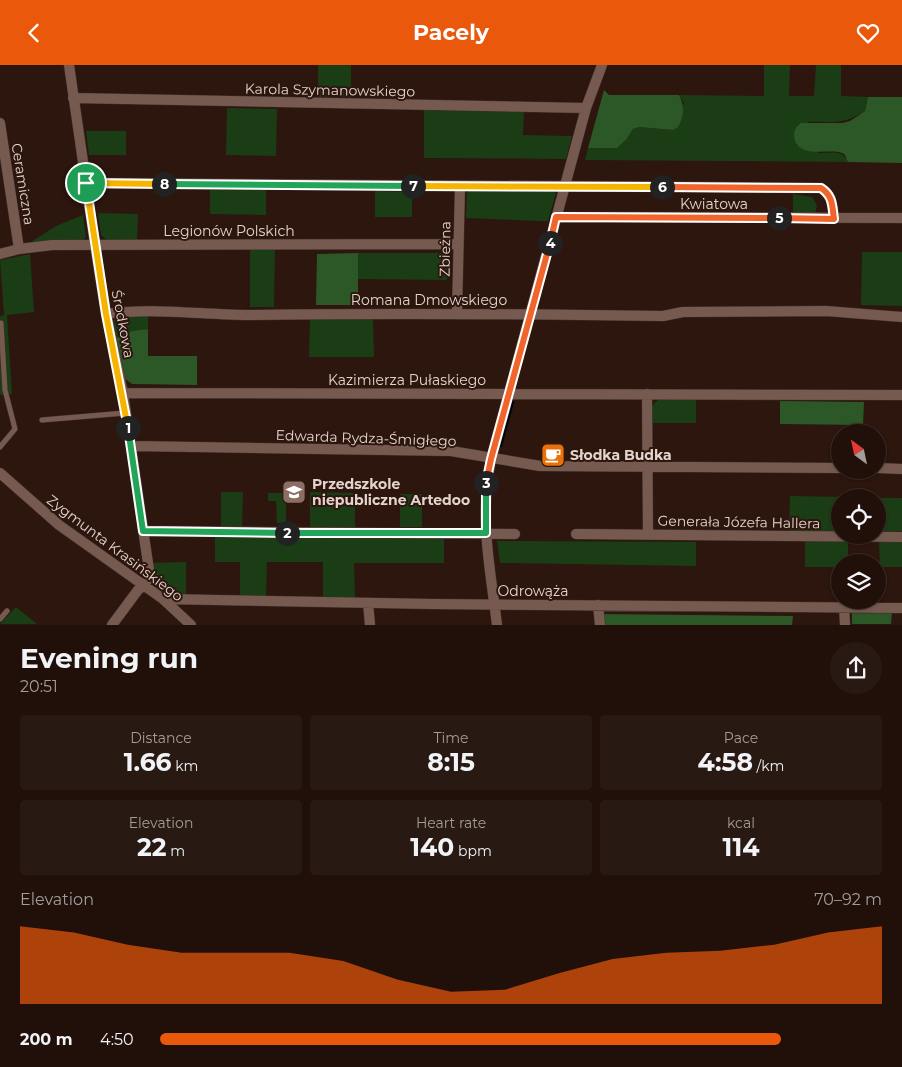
<!DOCTYPE html>
<meta charset="utf-8">
<style>
:root{--surface:#21100a;--page:#291913;--text:#f1f3f6;--muted:#a29d9c;--line:#3e302b;--accent:#ea580c}
body{margin:0;font-family:Montserrat,sans-serif;background:var(--page);color:var(--text);height:100vh;display:flex;flex-direction:column;font-size:19px;white-space:nowrap}
*{box-sizing:border-box;margin:0}
p{font-size:16px;color:var(--muted)}
.icon{flex:none;width:28px;height:28px;fill:none;stroke:currentColor;stroke-width:2;stroke-linecap:round;stroke-linejoin:round}
.map{position:relative;height:560px;overflow:hidden}
.details{display:flex;flex-direction:column;background:var(--surface);flex:1}
.details>*{flex:none}
.needle{width:32px;rotate:327deg}
.tools{position:absolute;left:831px;top:359px;display:grid;gap:10px}
.tools a{display:grid;place-items:center;width:55px;height:55px;border-radius:50%;background:var(--surface);box-shadow:0 1px 4px #0004,0 0 0 1px var(--line);font-size:25px}
.pin{position:absolute;display:grid;place-items:center;width:42px;height:42px;color:#fff;margin:-21px;border:2px solid #fff;border-radius:50%;box-shadow:0 1px 5px #0007}
.km{position:absolute;width:25px;height:25px;margin:-12px;border-radius:50%;background:#222;color:#fff;font-size:14px;line-height:25px;text-align:center}
.round{display:grid;place-items:center;flex:none;width:52px;height:52px;border-radius:26px;background:var(--page)}
.headline{display:flex;align-items:center;justify-content:space-between;height:85px;padding:0 20px}
h1{font-size:28px;font-weight:700;line-height:38px}
.stats{display:grid;grid-template-columns:repeat(3,1fr);gap:8px;height:85px;padding:5px 20px}
.stats div{display:grid;align-content:center;border-radius:5px;background:var(--page);text-align:center}
.stats b{font-size:25px;font-weight:700}
.stats small{font-size:14px;font-weight:400}
.stats p{font-size:14px}
.chart{height:140px;padding:10px 20px}
.chart p{display:flex;justify-content:space-between}
.chart svg{width:100%;height:90px;margin-top:5px;fill:var(--accent);opacity:.7}
ul{padding:0 20px;list-style:none;font-size:16px}
li{display:grid;grid-template-columns:80px 60px 1fr;align-items:center;height:38px}
li i{height:12px;border-radius:6px;background:var(--accent)}
header{display:flex;justify-content:space-between;align-items:center;height:65px;padding:0 20px;background:var(--accent);color:#fff;font-size:22px;font-weight:700}
.map>svg:first-child{display:block}
.green{fill:#1a3d15}
.forest{fill:#2c5726}
.lines{fill:none;stroke-linecap:round;stroke-linejoin:round}
.stream{stroke:#000712;stroke-width:2.5}
.lane-casing{stroke:#42302d;stroke-width:6}
.street-casing{stroke:#42302d;stroke-width:11}
.lane{stroke:#765a50;stroke-width:5}
.street{stroke:#765a50;stroke-width:10}
.split-1-casing{stroke:#fff;stroke-width:10}
.split-2-casing{stroke:#fff;stroke-width:10}
.split-3-casing{stroke:#fff;stroke-width:10}
.split-4-casing{stroke:#fff;stroke-width:10}
.split-5-casing{stroke:#fff;stroke-width:10}
.split-6-casing{stroke:#fff;stroke-width:10}
.split-7-casing{stroke:#fff;stroke-width:10}
.split-8-casing{stroke:#fff;stroke-width:10}
.split-9-casing{stroke:#fff;stroke-width:10}
.split-1{stroke:#f5b400;stroke-width:6}
.split-2{stroke:#22a559;stroke-width:6}
.split-3{stroke:#22a559;stroke-width:6}
.split-4{stroke:#f0652b;stroke-width:6}
.split-5{stroke:#f0652b;stroke-width:6}
.split-6{stroke:#f0652b;stroke-width:6}
.split-7{stroke:#f5b400;stroke-width:6}
.split-8{stroke:#22a559;stroke-width:6}
.split-9{stroke:#f5b400;stroke-width:6}
.labels{text-anchor:middle;stroke-width:4;stroke-linejoin:round;paint-order:stroke}
.street-label{font-size:14px;fill:#e4d4ce;stroke:#2c160e}
.poi-label{font-size:14px;font-weight:bold;fill:#e4d4ce;stroke:#2c160e;text-anchor:start}
</style>
<header><svg class="icon" aria-label="back" viewBox="0 0 24 24"><path d="M15 5l-7 7 7 7"/></svg>Pacely<svg class="icon" aria-label="heart" viewBox="0 0 24 24"><path d="M12 20l-8-8c-3-5 5-10 8-4 3-6 11-1 8 4z"/></svg></header>
<div class="map">
<svg width="902" height="560" viewBox="0 0 902 560">
<rect width="100%" height="100%" fill="#2c160e"/>
<path class="green" d="M318 0H351V32H318Z
M764 0H790L789 31H814L816 0H841V31L868 32 865 46C841 61 834 56 808 57L818 88C831 88 843 84 848 97L585 95 588 83H617L626 75 633 64 639 62 673 65 684 38 679 30 764 31Z
M227 43 277 44 276 91 226 90Z
M424 45 524 47 523 70 572 71 566 94 424 93Z
M86 66H126V90H89Z
M210 125H266V150L210 149Z
M471 125H550L556 128 548 156H539L466 153 467 127Z
M375 126 412 127V152H375Z
M793 129 812 132 817 140 815 149 793 151Z
M98 148 138 149 137 176H108L101 170Z
M83 150 86 172 82 177 28 179 56 161Z
M250 183 275 184 274 242H250Z
M862 187H902V241L861 240Z
M358 188H442L448 195 447 215 358 214Z
M30 189 34 247 7 250 12 329 0 330V251L4 250 0 195Z
M148 251V264L132 266 115 273 112 257 117 252Z
M310 253H373L374 292H309Z
M658 335H696V358H652V341Z
M221 427H243L242 461H221Z
M310 427 355 428V462H310Z
M286 428V458H277L276 436H268V428Z
M400 429H422V462H400Z
M790 431 902 433V466H878V432H840V466H789Z
M215 471 444 473V498H354L355 532H323V497H267L266 531H240V497H215Z
M497 476 696 477V501L500 498Z
M805 476H848V497L840 498V502H805Z
M879 476H902V502H880Z
M186 497V531H171L158 526 153 498Z
M16 542 37 559H0Z"/>
<path class="forest" d="M604 25 609 30H679C685 41 684 51 678 62L673 65 639 62 633 64 626 75 617 83H588Z
M868 32H902V98L848 97C846 94 846 89 842 88 829 83 797 95 794 71 794 65 796 62 801 58H842L850 56 865 46Z
M358 188V240H316L317 189Z
M148 264V291H197V320L132 319 124 313 115 273 132 266Z
M780 336 864 337 863 360 780 359Z
M852 547H892L891 559H852Z
M601 549 793 551 792 560H602Z"/>
<g class="lines">
<path class="stream" d="M501 381 513 337"/>
<g class="lane-casing">
<path id="lane" d="M42 355 125 348
M0 382 15 364 5 325 1 258
M0 554 7 546"/>
</g>
<g class="street-casing">
<path id="street" d="M69 0 95 180 106 249 123 328 149 505V514L138 525 112 560
M73 33 586 43
M0 58 19 184
M86 118 821 123C833 131 832 140 834 153
M556 152 902 153
M0 189 19 184 52 180 458 179
M457 248 460 121
M106 249C153 242 202 250 250 250 388 248 525 249 663 251L683 247 826 246 902 252
M123 328 902 330
M647 329 648 470
M131 381 451 386 540 401 840 403
M878 403 902 404
M0 408 59 460 163 534 191 560
M143 466 515 469
M576 469 902 472
M163 534 432 539 902 543
M368 538 370 560
M598 540 600 560
M844 542 845 560
M497 560C490 501 479 454 491 394L586 43 602 0"/>
</g>
<use href="#lane" class="lane"/>
<use href="#street" class="street"/>
</g>
<g class="lines">
<g class="split-1-casing">
<path id="split-1" d="M86 118 106 249 128 363"/>
</g>
<g class="split-2-casing">
<path id="split-2" d="M128 363 143 466 287 468"/>
</g>
<g class="split-3-casing">
<path id="split-3" d="M287 468H486V418"/>
</g>
<g class="split-4-casing">
<path id="split-4" d="M486 418 491 394 550 178"/>
</g>
<g class="split-5-casing">
<path id="split-5" d="M550 178 556 152 779 153"/>
</g>
<g class="split-6-casing">
<path id="split-6" d="M662 122 821 123C833 131 832 140 834 154L779 153"/>
</g>
<g class="split-7-casing">
<path id="split-7" d="M413 121 662 122"/>
</g>
<g class="split-8-casing">
<path id="split-8" d="M164 119 413 121"/>
</g>
<g class="split-9-casing">
<path id="split-9" d="M86 118 164 119"/>
</g>
<use href="#split-1" class="split-1"/>
<use href="#split-2" class="split-2"/>
<use href="#split-3" class="split-3"/>
<use href="#split-4" class="split-4"/>
<use href="#split-5" class="split-5"/>
<use href="#split-6" class="split-6"/>
<use href="#split-7" class="split-7"/>
<use href="#split-8" class="split-8"/>
<use href="#split-9" class="split-9"/>
</g>
<defs>
<g id="cafe-square" transform="scale(1.25)"><rect x="-9" y="-9" width="18" height="18" rx="4" fill="#e8710a" stroke="#2c160e"/><path d="M-5.5-4.5H6V0H3Q3 3.5 0 3.5H-2.5Q-5.5 3.5-5.5 0ZM3-3.2v2h1.7v-2ZM-6 4.5H4V6H-6Z" fill="#fff"/></g>
<g id="school-square" transform="scale(1.25)"><rect x="-9" y="-9" width="18" height="18" rx="4" fill="#8d6e63" stroke="#2c160e"/><path d="M0-5L7-2L0 1L-7-2ZM-4 1L0 2.5L4 1V4Q0 6-4 4Z" fill="#fff"/></g>
</defs>
<g fill-rule="evenodd">
<use href="#cafe-square" x="553" y="390"/>
<use href="#school-square" x="294" y="427"/>
</g>
<g class="labels">
<g class="street-label">
<text transform="translate(330 25) rotate(1)" y="5">Karola Szymanowskiego</text>
<text transform="translate(23 119) rotate(81)" y="5">Ceramiczna</text>
<text x="714" y="144">Kwiatowa</text>
<text x="229" y="171">Legionów Polskich</text>
<text transform="translate(445 184) rotate(-89)" y="5">Zbieżna</text>
<text x="429" y="240">Romana Dmowskiego</text>
<text transform="translate(123 259) rotate(79)" y="5">Środkowa</text>
<text x="407" y="320">Kazimierza Pułaskiego</text>
<text transform="translate(366 373) rotate(2)" y="5">Edwarda Rydza-Śmigłego</text>
<text transform="translate(739 457) rotate(1)" y="5">Generała Józefa Hallera</text>
<text transform="translate(115 483) rotate(37)" y="5">Zygmunta Krasińskiego</text>
<text x="533" y="531">Odrowąża</text>
</g>
<g class="poi-label">
<text x="570" y="395">Słodka Budka</text>
<text x="312" y="424">Przedszkole<tspan x="312" dy="16">niepubliczne Artedoo</tspan></text>
</g>
</g>
</svg>
<div class="tools">
<a><svg class="needle" viewBox="-14 -14 28 28"><path d="M0-13l5 13h-10z" fill="#e53935"/><path d="M0 13l5-13h-10z" fill="#a29d9c"/></svg></a>
<a><svg class="icon" aria-label="locate" viewBox="0 0 24 24"><circle cx="12" cy="12" r="6"/><path d="M12 2v4M12 18v4M2 12h4M18 12h4"/></svg></a>
<a><svg class="icon" aria-label="layers" viewBox="0 0 24 24"><path d="M12 4l9 5-9 5-9-5zM3 14l9 5 9-5"/></svg></a>
</div>
<div class="pin" style="left:86px;top:118px;background:#1e9e55"><svg class="icon" aria-label="arrive" viewBox="0 0 24 24"><path d="M6 21V4h12l-3 4 3 4H6"/></svg></div>
<b class="km" style="left:128px;top:363px">1</b>
<b class="km" style="left:287px;top:468px">2</b>
<b class="km" style="left:486px;top:418px">3</b>
<b class="km" style="left:550px;top:178px">4</b>
<b class="km" style="left:779px;top:153px">5</b>
<b class="km" style="left:662px;top:122px">6</b>
<b class="km" style="left:413px;top:121px">7</b>
<b class="km" style="left:164px;top:119px">8</b>
</div>
<section class="details">
<div class="headline"><div><h1>Evening run</h1><p>20:51</p></div><a class="round"><svg class="icon" aria-label="share" viewBox="0 0 24 24"><path d="M12 15V3M7 8l5-5 5 5M5 13v7h14v-7"/></svg></a></div>
<div class="stats">
<div><p>Distance</p><b>1.66<small> km</small></b></div>
<div><p>Time</p><b>8:15</b></div>
<div><p>Pace</p><b>4:58<small> /km</small></b></div>
</div>
<div class="stats">
<div><p>Elevation</p><b>22<small> m</small></b></div>
<div><p>Heart rate</p><b>140<small> bpm</small></b></div>
<div><p>kcal</p><b>114</b></div>
</div>
<div class="chart"><p><span>Elevation</span>70–92 m</p>
<svg viewBox="0 0 160 44" preserveAspectRatio="none"><path d="M0 44V6L10 9L20 15L30 19L40 19L50 19L60 23L70 32L80 38L90 37L100 29L110 22L120 19L130 18L140 15L150 9L160 6V44z"/></svg>
</div>
<ul>
<li><b>200 m</b>4:50<i style="width:86%"></i></li>
</ul>
</section>
